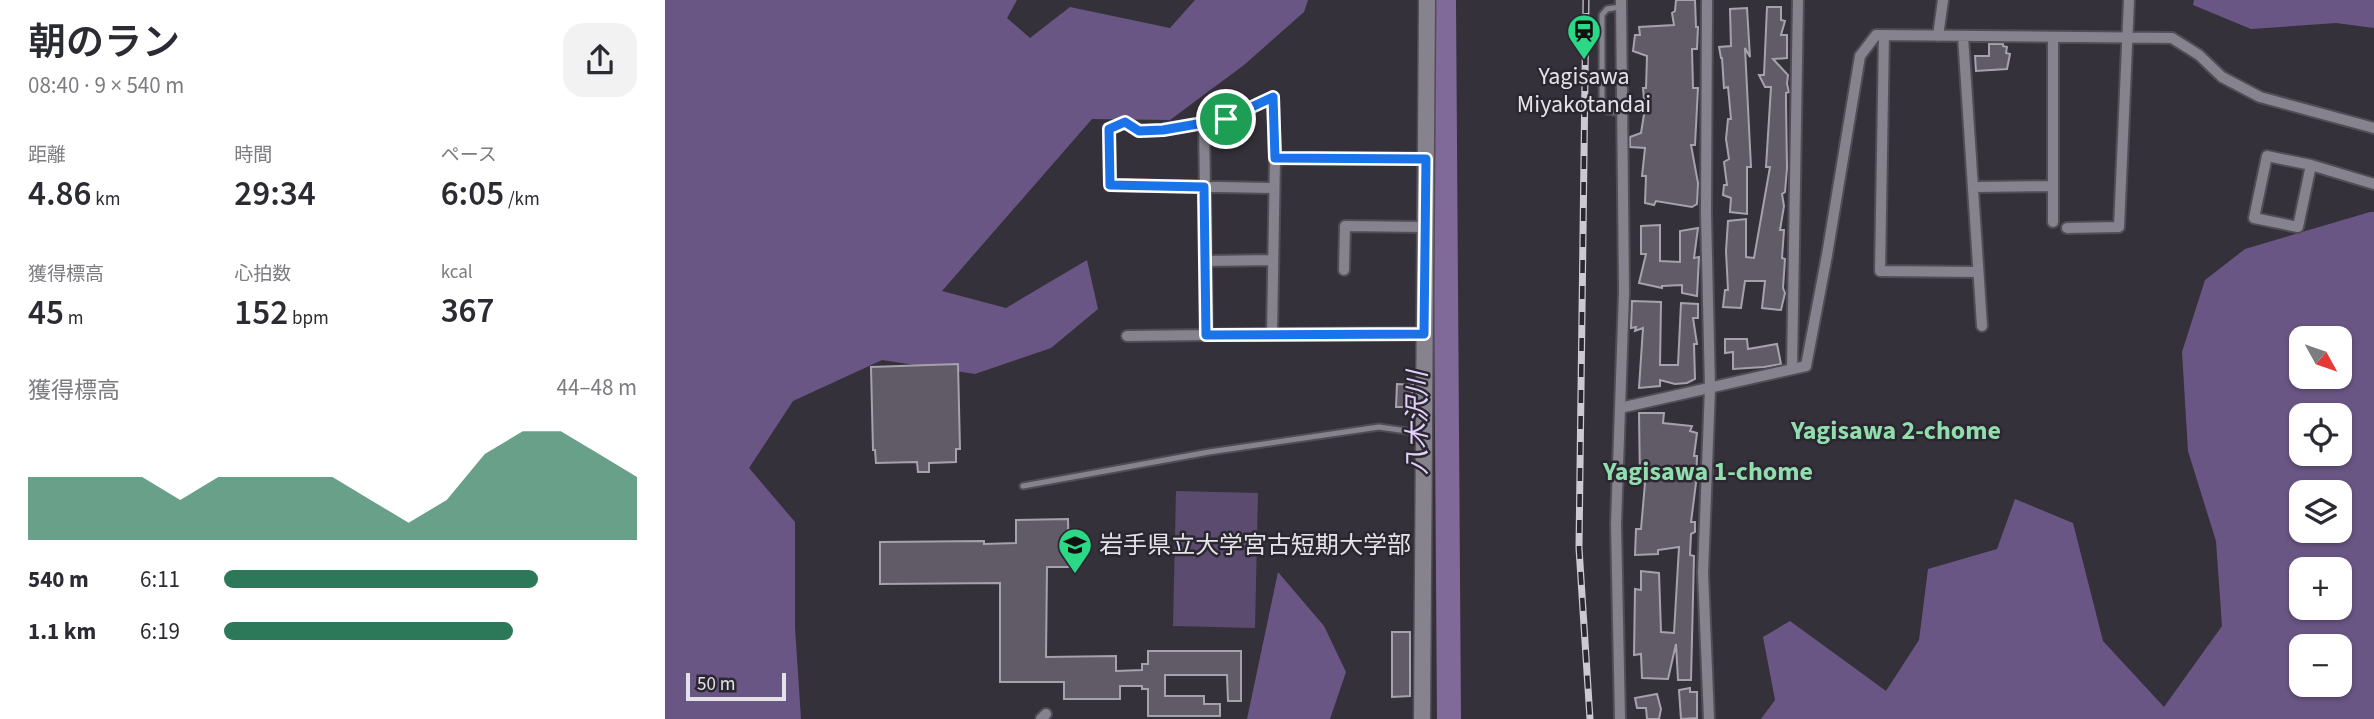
<!DOCTYPE html>
<html lang="ja">
<meta charset="utf-8">
<style>
:root{--surface:#fff;--page:#f2f2f3;--text:#2b2b33;--muted:#7c7c81;--accent:#2b7958}
body{margin:0;font-family:"Source Sans 3","Noto Sans JP",sans-serif;background:var(--page);color:var(--text);height:100vh;display:flex;flex-direction:column;font-size:26px;white-space:nowrap}
*{box-sizing:border-box;margin:0}
p{font-size:23px;color:var(--muted)}
.icon{flex:none;width:38px;height:38px;fill:none;stroke:currentColor;stroke-width:2;stroke-linecap:round;stroke-linejoin:round}
.map{position:relative;flex:1;overflow:hidden}
.sheet{display:flex;flex-direction:column;background:var(--surface);width:665px}
.sheet>*{flex:none}
.needle{width:46px;rotate:130deg}
.controls{position:absolute;left:1624px;top:326px;display:grid;gap:14px}
.controls a{display:grid;place-items:center;width:63px;height:63px;border-radius:14px;background:var(--surface);box-shadow:0 2px 5px #0004;font-size:35px}
.scale{position:absolute;left:21px;bottom:18px;width:100px;box-sizing:border-box;padding-left:7px;border:4px solid #e5e2e8;border-top:0;font-size:19px;line-height:24px;white-space:nowrap;color:#e5e2e8;-webkit-text-stroke:5px #2b2730;paint-order:stroke}
.pin{position:absolute;display:grid;place-items:center;width:60px;height:60px;color:#fff;margin:-30px;border:4px solid #fff;border-radius:50%;box-shadow:0 2px 7px #0007}
.round{display:grid;place-items:center;flex:none;width:74px;height:74px;border-radius:21px;background:var(--page)}
.summary{display:flex;align-items:center;justify-content:space-between;height:119px;padding:0 28px}
h1{font-size:38px;font-weight:600;line-height:52px}
.stats{display:grid;grid-template-columns:repeat(3,1fr);gap:10px;height:119px;padding:7px 28px}
.stats div{display:grid;align-content:center}
.stats b{font-size:35px;font-weight:600}
.stats small{font-size:19px;font-weight:400}
.stats p{font-size:19px}
.chart{height:196px;padding:14px 28px}
.chart p{display:flex;justify-content:space-between}
.chart svg{width:100%;height:126px;margin-top:7px;fill:var(--accent);opacity:.7}
ul{padding:0 28px;list-style:none;font-size:23px}
li{display:grid;grid-template-columns:112px 84px 1fr;align-items:center;height:52px}
li i{height:18px;border-radius:9px;background:var(--accent)}
main{display:flex;flex:1;min-height:0}
.map>svg:first-child{display:block}
.green{fill:#5b4b6f}
.forest{fill:#6a5684;fill-rule:evenodd}
.lines{fill:none;stroke-linecap:round;stroke-linejoin:round}
.river{stroke:#7f6a99;stroke-width:24}
.building{fill:#605b66;stroke:#a6a2ad;stroke-width:2}
.lane-casing{stroke:#504d55;stroke-width:9}
.street-casing{stroke:#504d55;stroke-width:14}
.secondary-casing{stroke:#504d55;stroke-width:19}
.lane{stroke:#87838e;stroke-width:5}
.street{stroke:#87838e;stroke-width:10}
.secondary{stroke:#87838e;stroke-width:16}
.rail-casing{stroke:#ccc9d0;stroke-width:7}
.rail{stroke:#2b2730;stroke-width:4.5;stroke-dasharray:13;stroke-linecap:butt}
.route-casing{stroke:#fff;stroke-width:14}
.route{stroke:#1a73e8;stroke-width:9}
.labels{text-anchor:middle;stroke-width:5;stroke-linejoin:round;paint-order:stroke}
.poi-label{font-size:24px;fill:#e5e2e8;stroke:#2b2730}
.water-label{font-size:26px;font-style:italic;fill:#e3d0fc;stroke:#2b2730}
.neighbourhood-label{font-size:26px;font-weight:bold;fill:#92ddae;stroke:#2b2730}
</style>
<main>
<section class="sheet">
<div class="summary"><div><h1>朝のラン</h1><p>08:40 · 9 × 540 m</p></div><a class="round"><svg class="icon" aria-label="share" viewBox="0 0 24 24"><path d="M12 15V3M7 8l5-5 5 5M5 13v7h14v-7"/></svg></a></div>
<div class="stats">
<div><p>距離</p><b>4.86<small> km</small></b></div>
<div><p>時間</p><b>29:34</b></div>
<div><p>ペース</p><b>6:05<small> /km</small></b></div>
</div>
<div class="stats">
<div><p>獲得標高</p><b>45<small> m</small></b></div>
<div><p>心拍数</p><b>152<small> bpm</small></b></div>
<div><p>kcal</p><b>367</b></div>
</div>
<div class="chart"><p><span>獲得標高</span>44–48 m</p>
<svg viewBox="0 0 160 44" preserveAspectRatio="none"><path d="M0 44V22L10 22L20 22L30 22L40 30L50 22L60 22L70 22L80 22L90 30L100 38L110 30L120 14L130 6L140 6L150 14L160 22V44z"/></svg>
</div>
<ul>
<li><b>540 m</b>6:11<i style="width:76%"></i></li>
<li><b>1.1 km</b>6:19<i style="width:70%"></i></li>
</ul>
</section>
<div class="map">
<svg width="1709" height="719" viewBox="0 0 1709 719">
<rect width="100%" height="100%" fill="#35313a"/>
<path class="green" d="M511 491 593 493 590 628 508 626Z"/>
<path class="forest" d="M0 0H352L342 18 365 38 405 7 505 28 530 0H643L639 12 579 65 505 120 427 119 277 291 341 308 422 260 433 309 386 348 310 374 217 360 128 401 84 468 130 522V628L136 719H0Z
M1529 0H1709V28L1671 23 1586 29 1528 5Z
M1705 212H1709V719H1096L1110 700 1098 637 1125 621 1221 691 1254 640 1263 569 1332 549 1350 499 1408 523 1438 641 1499 707 1557 626 1551 541 1523 451 1517 352 1540 280 1580 249ZM1636 338H1675V376H1636ZM1636 415H1675V453H1636ZM1636 492H1675V530H1636ZM1636 569H1675V607H1636ZM1636 646H1675V684H1636Z
M613 572 659 626 681 672 665 719H582Z"/>
<g class="lines">
<path class="river" d="M779 0 784 719"/>
</g>
<path class="building" d="M1011 0H1030L1031 27H1033L1032 49H1027L1028 88H1033L1030 145H1026L1033 183 1032 204 1027 207 991 201 989 205 980 203 981 176H977L980 148 965 147V137L976 133 981 102 979 100 978 88H981L982 56 968 51 970 35H975L974 27 1009 25 1007 13 1010 11Z
M1102 7H1116V20L1120 21 1116 35H1122V58L1108 59 1123 75 1122 84 1124 92 1121 93V104L1122 168 1120 192 1117 194 1119 206 1115 230H1119L1117 258 1120 259 1118 288 1120 293 1116 310 1097 308 1100 281H1080L1076 308 1058 307 1060 290H1063L1061 251 1063 221 1081 219V257L1089 258 1105 167H1101L1106 87H1100L1094 75H1099Z
M1082 8 1085 57 1080 48 1086 167H1082V214L1065 212 1066 198 1058 195 1059 185H1062L1059 162 1064 159 1061 139 1063 119H1066L1063 87 1059 88 1057 58H1056L1054 47 1066 46 1065 9Z
M1324 44H1338V46L1342 47 1341 53 1345 54 1342 69 1311 71 1310 56H1324Z
M995 225V261L1015 262V231L1033 228 1029 258 1034 257 1032 296 1017 293V285L997 286V288L974 283 981 254H976V226Z
M967 301 996 302 995 365H1013L1016 303 1033 304V318H1028L1032 344H1029L1030 379 1022 383 1010 384 995 380V386L974 388 978 328 970 331 971 327 966 328Z
M1060 339H1082L1083 349 1112 344 1116 364 1099 367 1068 369V352L1060 353Z
M293 364 295 449H291V462L264 463V472H253L252 462 211 463 210 450H208L206 367Z
M732 384 748 385 746 407H731Z
M974 413H999L998 423 1027 426 1025 431 1032 433 1029 456H1032L1031 483 1026 522H1030V532L1026 534 1025 555 1029 556 1026 680H1013L1011 644 1003 679 977 678 976 654 969 655 970 589 976 590V571L994 573 996 632 1009 633 1014 547 993 550V554L970 555 971 529H976L980 483H975Z
M403 519 404 567H382L381 657 451 656V671L477 670V664H483V651H576V701H563L562 675H500V696H539V704H555V716H483V689H477V686H455V699H399V682H335V583L215 584V542L319 541V544L351 543V520Z
M727 632H745V696L727 697Z
M1025 688V692H1032V718L1016 719 1014 690Z
M992 694 996 709 994 719H982L981 708H972L970 698Z"/>
<g class="lines">
<g class="lane-casing">
<path id="lane" d="M955 7 942 9 937 15V105L942 111 957 113
M358 486 544 452 714 427 756 433"/>
</g>
<g class="street-casing">
<path id="street" d="M1042 0 1041 214 1045 388 1038 573 1044 719
M1219 35 1215 271 1313 272
M1273 36 1278 0
M1298 36 1317 326
M539 122 541 261
M1646 165 1633 227 1589 218 1602 156 1646 165 1709 184
M1308 187 1386 186
M609 188 445 185 444 129 460 122 474 131 497 130 561 119 608 97 610 158
M1388 222V37
M1402 228 1454 227 1464 0
M679 270 680 226 760 227
M607 334 759 333
M542 335 607 334 610 158 761 159
M462 336 542 335 541 261 607 260
M1127 369 1133 0
M955 408 1141 366 1162 255 1195 56 1211 35 1507 38 1534 55 1557 77 1595 97 1709 128
M376 719 381 714
M955 719 951 524 959 292 956 0"/>
</g>
<g class="secondary-casing">
<path id="secondary" d="M757 719 762 0"/>
</g>
<use href="#lane" class="lane"/>
<use href="#street" class="street"/>
<use href="#secondary" class="secondary"/>
<g class="rail-casing">
<path id="rail" d="M921 0 914 548 925 719"/>
</g>
<use href="#rail" class="rail"/>
</g>
<g class="lines">
<g class="route-casing">
<path id="route" d="M608 97 610 158 761 159 759 334 541 335 539 187 445 185 444 129 460 122 474 131 498 130 561 119Z"/>
</g>
<use href="#route" class="route"/>
</g>
<defs>
<g id="station-pin" transform="scale(1.75)"><path d="M0 17L-7.5 6A9.5 9.5 0 1 1 7.5 6Z" fill="#2ad885" stroke="#2b2730"/><path d="M-3-6H3Q5-6 5-4V2Q5 4 3 4L4.5 6H3L1.5 4h-3L-3 6H-4.5L-3 4Q-5 4-5 2V-4Q-5-6-3-6ZM-3.5-4v3h7v-3ZM-3.5 1v1.5H-2V1ZM2 1v1.5H3.5V1Z" fill="#111"/></g>
<g id="university-pin" transform="scale(1.75)"><path d="M0 17L-7.5 6A9.5 9.5 0 1 1 7.5 6Z" fill="#2ad885" stroke="#2b2730"/><path d="M0-5L7-2L0 1L-7-2ZM-4 1L0 2.5L4 1V4Q0 6-4 4Z" fill="#111"/></g>
</defs>
<g fill-rule="evenodd">
<use href="#station-pin" x="919" y="31"/>
<use href="#university-pin" x="410" y="545"/>
</g>
<g class="labels">
<g class="poi-label">
<text x="919" y="84">Yagisawa<tspan x="919" dy="28">Miyakotandai</tspan></text>
<text x="434" y="553" text-anchor="start">岩手県立大学宮古短期大学部</text>
</g>
<g class="water-label">
<text transform="translate(752 423) rotate(-90)" y="9">八木沢川</text>
</g>
<g class="neighbourhood-label">
<text x="1231" y="439">Yagisawa 2-chome</text>
<text x="1043" y="480">Yagisawa 1-chome</text>
</g>
</g>
</svg>
<div class="controls">
<a><svg class="needle" viewBox="-14 -14 28 28"><path d="M0-13l5 13h-10z" fill="#e53935"/><path d="M0 13l5-13h-10z" fill="#7c7c81"/></svg></a>
<a><svg class="icon" aria-label="locate" viewBox="0 0 24 24"><circle cx="12" cy="12" r="6"/><path d="M12 2v4M12 18v4M2 12h4M18 12h4"/></svg></a>
<a><svg class="icon" aria-label="layers" viewBox="0 0 24 24"><path d="M12 4l9 5-9 5-9-5zM3 14l9 5 9-5"/></svg></a>
<a>+</a>
<a>−</a>
</div>
<div class="scale">50 m</div>
<div class="pin" style="left:561px;top:119px;background:#1e9e55"><svg class="icon" aria-label="arrive" viewBox="0 0 24 24"><path d="M6 21V4h12l-3 4 3 4H6"/></svg></div>
</div>
</main>
